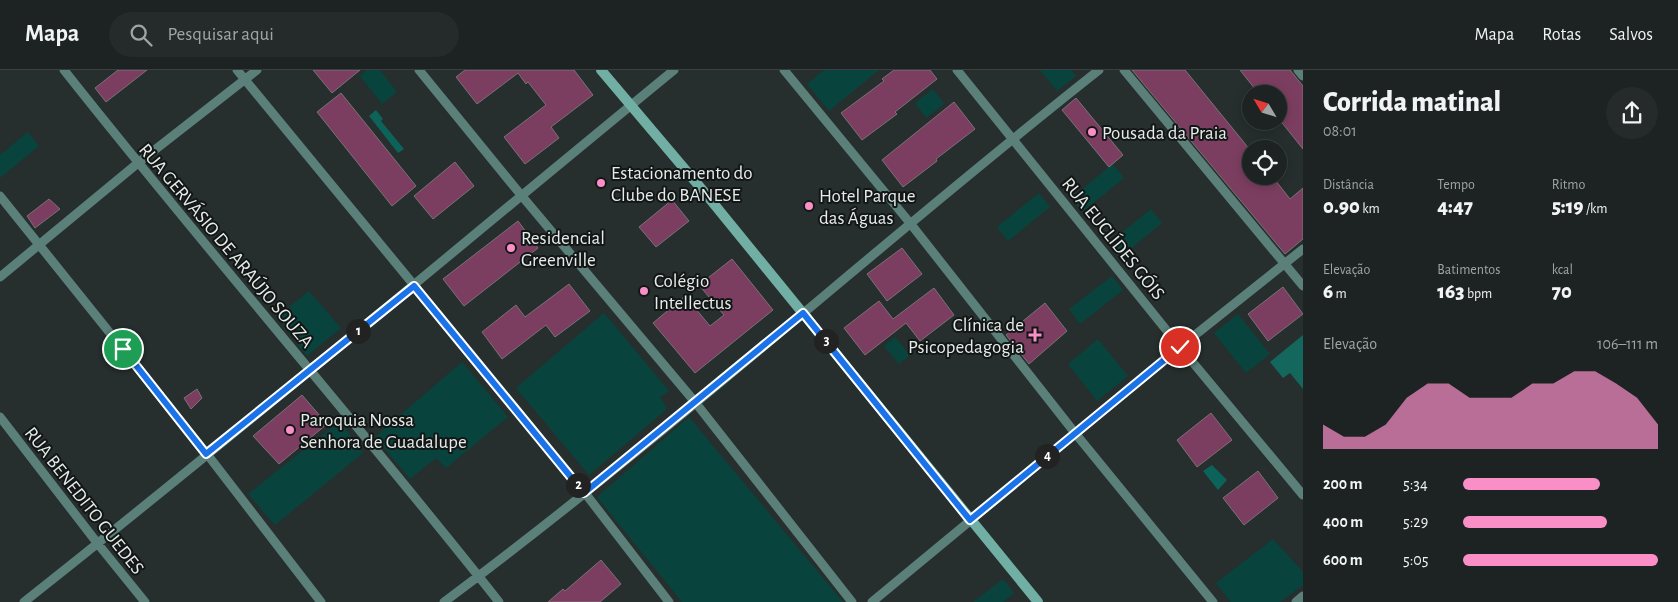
<!DOCTYPE html>
<html lang="pt">
<meta charset="utf-8">
<style>
:root{--surface:#1c2322;--page:#252b2a;--text:#f1f3f6;--muted:#a0a4a5;--line:#3a4040;--accent:#fa8fc8}
body{margin:0;font-family:"Alegreya Sans",sans-serif;background:var(--page);color:var(--text);height:100vh;display:flex;flex-direction:column;font-size:19px;white-space:nowrap}
*{box-sizing:border-box;margin:0}
p{font-size:16px;color:var(--muted)}
.icon{flex:none;width:28px;height:28px;fill:none;stroke:currentColor;stroke-width:2;stroke-linecap:round;stroke-linejoin:round}
.map{position:relative;flex:1;overflow:hidden}
.details{display:flex;flex-direction:column;background:var(--surface);width:375px}
.details>*{flex:none}
.needle{width:32px;rotate:308deg}
.tools{position:absolute;left:1242px;top:15px;display:grid;gap:10px}
.tools a{display:grid;place-items:center;width:45px;height:45px;border-radius:50%;background:var(--surface);box-shadow:0 2px 12px #0003,0 0 0 1px var(--line);font-size:25px}
.pin{position:absolute;display:grid;place-items:center;width:42px;height:42px;color:#fff;margin:-21px;border:2px solid #fff;border-radius:50%;box-shadow:0 1px 5px #0007}
.km{position:absolute;width:25px;height:25px;margin:-12px;border-radius:50%;background:#222;color:#fff;font-size:14px;line-height:25px;text-align:center}
.round{display:grid;place-items:center;flex:none;width:52px;height:52px;border-radius:26px;background:var(--page)}
.headline{display:flex;align-items:center;justify-content:space-between;height:85px;padding:0 20px}
h1{font-size:28px;font-weight:800;line-height:38px}
.figures{display:grid;grid-template-columns:repeat(3,1fr);gap:8px;height:85px;padding:5px 20px}
.figures div{display:grid;align-content:center}
.figures b{font-size:21px;font-weight:800}
.figures small{font-size:14px;font-weight:400}
.figures p{font-size:14px}
.chart{height:140px;padding:10px 20px}
.chart p{display:flex;justify-content:space-between}
.chart svg{width:100%;height:90px;margin-top:5px;fill:var(--accent);opacity:.7}
ul{padding:0 20px;list-style:none;font-size:16px}
li{display:grid;grid-template-columns:80px 60px 1fr;align-items:center;height:38px}
li i{height:12px;border-radius:6px;background:var(--accent)}
header{display:flex;align-items:center;gap:30px;box-sizing:border-box;height:70px;padding:0 25px;background:var(--surface);border-bottom:1px solid var(--line)}
header strong{font-size:24px}
nav{display:flex;gap:28px;margin-inline-start:auto;font-size:18px}
.search{width:350px;height:45px;background:var(--page);display:flex;align-items:center;gap:12px;box-sizing:border-box;padding:0 18px;border-radius:28px;color:var(--muted);font-size:19px}
main{display:flex;flex:1;min-height:0}
.map>svg:first-child{display:block}
.green{fill:#08443d}
.forest{fill:#14675d}
.water{fill:#0c6359}
.building{fill:#7c3e60;stroke:#7b7176}
.lines{fill:none;stroke-linecap:round;stroke-linejoin:round}
.street{stroke:#5a8079;stroke-width:9}
.secondary{stroke:#71aea4;stroke-width:10}
.route-casing{stroke:#fff;stroke-width:10}
.route{stroke:#1a73e8;stroke-width:6}
.poi-dot{fill:#fa8fc8;stroke:#121615;stroke-width:2}
.labels{text-anchor:middle;stroke-width:4;stroke-linejoin:round;paint-order:stroke}
.poi-label{font-size:19px;fill:#e6eceb;stroke:#121615;text-anchor:start}
.street-label{font-size:19px;fill:#e6eceb;stroke:#121615}
</style>
<header>
<strong>Mapa</strong>
<div class="search"><svg class="icon" aria-label="search" viewBox="0 0 24 24"><circle cx="10" cy="10" r="6"/><path d="M15 15l6 6"/></svg>Pesquisar aqui</div>
<nav><a>Mapa</a><a>Rotas</a><a>Salvos</a></nav>
</header>
<main>
<div class="map">
<svg width="1303" height="532" viewBox="0 0 1303 532">
<rect width="100%" height="100%" fill="#262f2d"/>
<path class="green" d="M367 0H380L397 22 382 34 360 6Z
M824 0H879L829 41 807 14Z
M1040 0H1071L1076 6 1057 21Z
M933 19 944 34 926 48 915 33Z
M28 62 39 76 0 108V85Z
M1113 94 1124 108 1082 142 1071 128Z
M1039 123 1050 137 1008 171 997 157Z
M1151 139 1162 153 1121 187 1109 173Z
M1112 206 1123 220 1080 254 1069 239Z
M309 221 341 258 307 286 277 247Z
M604 243 669 321 660 327 667 339 589 405 516 318Z
M1238 244 1270 284 1246 303 1214 263Z
M895 267 910 285 899 294 884 276Z
M1098 269 1128 306 1097 331 1068 294Z
M462 292 508 347 446 398 436 388 410 409 375 367Z
M689 347 843 532H682L597 427Z
M340 351 363 383 275 455 248 424Z
M1273 469 1303 502V515L1280 532H1231L1216 513Z
M1003 509 1014 523 1003 532H973Z"/>
<path class="forest" d="M1303 265V319L1290 303 1283 308 1270 292Z"/>
<path class="water" d="M376 40 383 49 381 51 404 79 398 83 369 46Z
M1212 395 1227 410 1218 420 1203 401Z"/>
<path class="building" d="M118 0H147L106 32 95 18Z
M313 0H360L332 23Z
M465 0H574L593 25 551 57 559 68 525 94 504 67 546 35 528 12 526 14 518 3 477 34 456 7Z
M894 0H930L937 9 895 42 897 44 862 70 841 43 884 11 882 9Z
M1132 0H1185L1251 81V106H1272L1290 129 1303 118V169L1285 184Z
M1240 0H1290L1303 16V79L1279 49V24H1259Z
M341 23 416 116 392 136 317 42Z
M1076 28 1123 85 1109 97 1062 40Z
M954 32 975 59 936 89 937 91 903 117 882 90Z
M455 92 474 116 433 149 414 126Z
M49 129 60 139 35 158 27 146Z
M672 130 689 151 656 177 639 157Z
M518 151 538 178 464 236 443 209Z
M902 178 922 204 887 231 867 204Z
M732 189 773 240 695 303 653 253 685 226 710 256 724 245 699 215Z
M569 214 590 241 555 267 546 255 502 289 482 262 516 235 525 247Z
M1283 217 1303 244 1268 271 1248 244Z
M934 218 954 245 920 271 906 253 865 285 844 258 879 231 893 249Z
M1045 233 1067 261 1029 294 1006 265Z
M197 319 202 328 191 339 184 328Z
M302 325 327 354 279 394 253 366Z
M1211 343 1232 370 1197 397 1177 370Z
M1258 401 1278 428 1244 455 1223 428Z
M601 490 621 514 600 532H548L563 519 565 521Z"/>
<g class="lines">
<path class="street" d="M64 0C206 180 357 352 499 532
M237 0 585 423 669 532
M419 0 521 125 695 332 852 532
M784 0 910 153 1075 363 1213 532
M957 0 1180 277 1303 425
M1124 0 1303 216
M1298 0 1303 6
M0 126 207 384 321 532
M0 207 138 93 257 0
M0 347 98 474 145 532
M24 532C244 358 458 177 674 0
M444 532C670 364 878 174 1099 0
M872 532 1180 277 1303 179
M1296 532 1303 526"/>
<path class="secondary" d="M601 0 705 123 1038 532"/>
</g>
<g class="lines">
<g class="route-casing">
<path id="route" d="M123 279 206 384 414 216 584 423 803 243 970 450 1180 277"/>
</g>
<use href="#route" class="route"/>
</g>
<g class="poi-dot">
<circle cx="1092" cy="62" r="5"/>
<circle cx="601" cy="113" r="5"/>
<circle cx="809" cy="136" r="5"/>
<circle cx="511" cy="178" r="5"/>
<circle cx="644" cy="221" r="5"/>
<path d="M1032.5 257.5h5v5h5v5h-5v5h-5v-5h-5v-5h5z"/>
<circle cx="290" cy="360" r="5"/>
</g>
<g class="labels">
<g class="poi-label">
<text x="1102" y="69">Pousada da Praia</text>
<text x="611" y="109">Estacionamento do<tspan x="611" dy="22">Clube do BANESE</tspan></text>
<text x="819" y="132">Hotel Parque<tspan x="819" dy="22">das Águas</tspan></text>
<text x="521" y="174">Residencial<tspan x="521" dy="22">Greenville</tspan></text>
<text x="654" y="217">Colégio<tspan x="654" dy="22">Intellectus</tspan></text>
<text x="1024" y="261" text-anchor="end">Clínica de<tspan x="1024" dy="22">Psicopedagogia</tspan></text>
<text x="300" y="356">Paroquia Nossa<tspan x="300" dy="22">Senhora de Guadalupe</tspan></text>
</g>
<g class="street-label">
<text transform="translate(1114 168) rotate(51)" y="7">RUA EUCLÍDES GÓIS</text>
<text transform="translate(227 175) rotate(50)" y="7">RUA GERVÁSIO DE ARAÚJO SOUZA</text>
<text transform="translate(85 430) rotate(52)" y="7">RUA BENEDITO GUEDES</text>
</g>
</g>
</svg>
<div class="tools">
<a><svg class="needle" viewBox="-14 -14 28 28"><path d="M0-13l5 13h-10z" fill="#e53935"/><path d="M0 13l5-13h-10z" fill="#a0a4a5"/></svg></a>
<a><svg class="icon" aria-label="locate" viewBox="0 0 24 24"><circle cx="12" cy="12" r="6"/><path d="M12 2v4M12 18v4M2 12h4M18 12h4"/></svg></a>
</div>
<div class="pin" style="left:123px;top:279px;background:#1e9e55"><svg class="icon" aria-label="arrive" viewBox="0 0 24 24"><path d="M6 21V4h12l-3 4 3 4H6"/></svg></div>
<div class="pin" style="left:1180px;top:277px;background:#d93025"><svg class="icon" aria-label="check" viewBox="0 0 24 24"><path d="M5 12l5 5 9-10"/></svg></div>
<b class="km" style="left:358px;top:261px">1</b>
<b class="km" style="left:578px;top:415px">2</b>
<b class="km" style="left:826px;top:271px">3</b>
<b class="km" style="left:1047px;top:386px">4</b>
</div>
<section class="details">
<div class="headline"><div><h1>Corrida matinal</h1><p>08:01</p></div><a class="round"><svg class="icon" aria-label="share" viewBox="0 0 24 24"><path d="M12 15V3M7 8l5-5 5 5M5 13v7h14v-7"/></svg></a></div>
<div class="figures">
<div><p>Distância</p><b>0.90<small> km</small></b></div>
<div><p>Tempo</p><b>4:47</b></div>
<div><p>Ritmo</p><b>5:19<small> /km</small></b></div>
</div>
<div class="figures">
<div><p>Elevação</p><b>6<small> m</small></b></div>
<div><p>Batimentos</p><b>163<small> bpm</small></b></div>
<div><p>kcal</p><b>70</b></div>
</div>
<div class="chart"><p><span>Elevação</span>106–111 m</p>
<svg viewBox="0 0 160 44" preserveAspectRatio="none"><path d="M0 44V32L10 38L20 38L30 32L40 19L50 12L60 12L70 19L80 19L90 19L100 12L110 12L120 6L130 6L140 12L150 19L160 32V44z"/></svg>
</div>
<ul>
<li><b>200 m</b>5:34<i style="width:70%"></i></li>
<li><b>400 m</b>5:29<i style="width:74%"></i></li>
<li><b>600 m</b>5:05<i style="width:100%"></i></li>
</ul>
</section>
</main>
